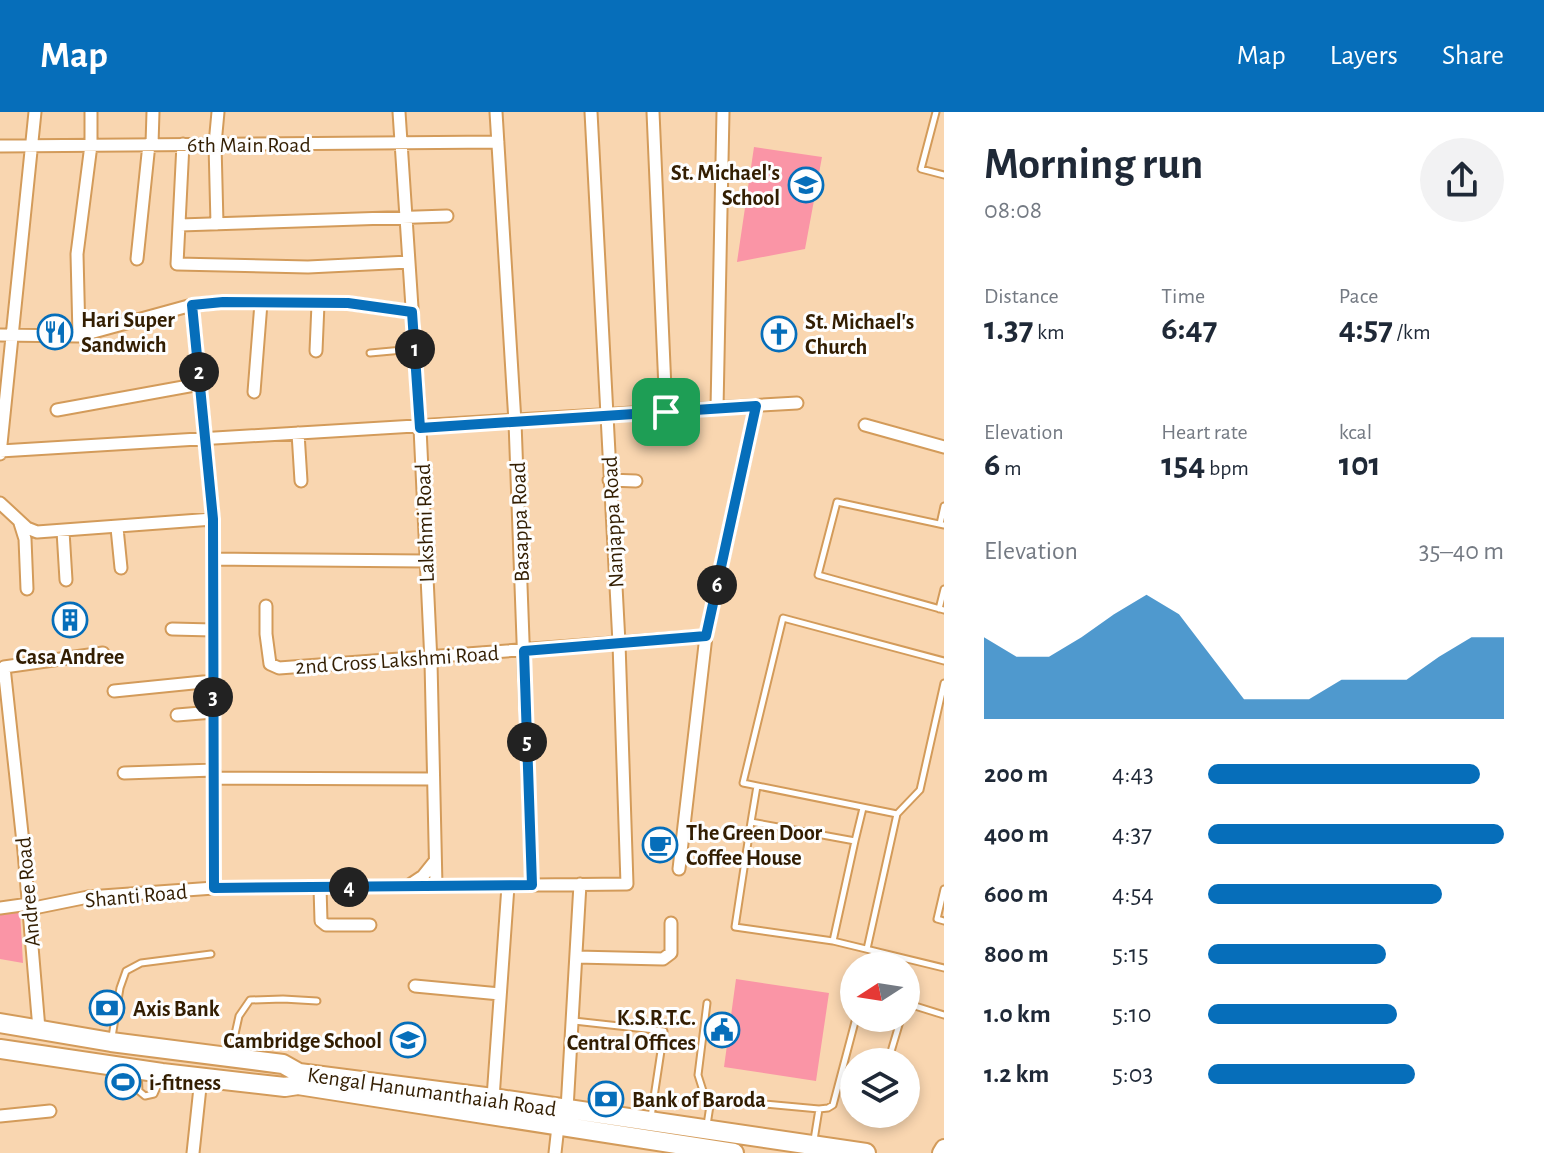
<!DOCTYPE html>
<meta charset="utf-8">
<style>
:root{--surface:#fff;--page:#f2f2f3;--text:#1f2937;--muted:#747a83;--accent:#066eba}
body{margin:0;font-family:"Alegreya Sans",sans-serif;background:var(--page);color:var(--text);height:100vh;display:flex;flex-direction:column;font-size:30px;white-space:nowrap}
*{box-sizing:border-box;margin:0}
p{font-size:26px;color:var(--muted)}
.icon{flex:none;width:44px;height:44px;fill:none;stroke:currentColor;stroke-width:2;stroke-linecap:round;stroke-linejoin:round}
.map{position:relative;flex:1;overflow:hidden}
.panel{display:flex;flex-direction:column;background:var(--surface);width:600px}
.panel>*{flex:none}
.needle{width:52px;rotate:258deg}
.controls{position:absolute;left:840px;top:840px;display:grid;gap:16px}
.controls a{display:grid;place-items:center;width:80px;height:80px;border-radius:50%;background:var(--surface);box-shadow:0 4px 12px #0003;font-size:40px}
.pin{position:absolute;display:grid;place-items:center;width:68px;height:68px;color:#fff;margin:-34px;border-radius:16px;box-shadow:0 4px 12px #0006}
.km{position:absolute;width:40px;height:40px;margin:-20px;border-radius:50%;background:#222;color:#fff;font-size:22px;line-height:40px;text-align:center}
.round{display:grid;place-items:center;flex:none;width:84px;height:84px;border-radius:42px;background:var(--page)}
.head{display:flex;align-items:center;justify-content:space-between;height:136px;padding:0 40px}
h1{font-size:44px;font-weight:700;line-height:60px}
.figures{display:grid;grid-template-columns:repeat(3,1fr);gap:12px;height:136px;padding:8px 40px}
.figures div{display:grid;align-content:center}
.figures b{font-size:34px;font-weight:700}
.figures small{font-size:22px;font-weight:400}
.figures p{font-size:22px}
.chart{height:224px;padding:16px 40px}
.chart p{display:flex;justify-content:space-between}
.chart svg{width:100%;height:144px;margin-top:8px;fill:var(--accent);opacity:.7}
ul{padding:0 40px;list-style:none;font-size:26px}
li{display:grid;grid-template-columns:128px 96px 1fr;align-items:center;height:60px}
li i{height:20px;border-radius:10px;background:var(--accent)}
header{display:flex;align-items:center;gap:48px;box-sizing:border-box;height:112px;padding:0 40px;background:var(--accent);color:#fff}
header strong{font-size:38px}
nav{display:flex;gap:44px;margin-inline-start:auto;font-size:28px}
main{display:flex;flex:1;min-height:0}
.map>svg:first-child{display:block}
.green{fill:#fa95a6}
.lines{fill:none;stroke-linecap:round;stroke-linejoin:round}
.lane-casing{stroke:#d39b5a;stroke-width:9}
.street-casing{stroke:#d39b5a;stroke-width:15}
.secondary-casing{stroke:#d39b5a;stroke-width:20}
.primary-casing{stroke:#d39b5a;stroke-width:22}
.lane{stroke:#fff;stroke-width:5}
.street{stroke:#fff;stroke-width:11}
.secondary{stroke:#fff;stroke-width:16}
.primary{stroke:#fff;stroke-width:18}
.route-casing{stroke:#fff;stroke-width:16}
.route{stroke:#066eba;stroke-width:10}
.labels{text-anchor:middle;stroke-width:6;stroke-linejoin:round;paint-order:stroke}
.street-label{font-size:22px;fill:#331e02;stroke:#fefefe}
.poi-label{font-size:22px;font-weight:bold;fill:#331e02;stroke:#fefefe;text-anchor:start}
</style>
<header>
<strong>Map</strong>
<nav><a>Map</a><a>Layers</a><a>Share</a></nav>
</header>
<main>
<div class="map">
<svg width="944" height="1041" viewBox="0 0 944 1041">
<rect width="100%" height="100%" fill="#f9d6b0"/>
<path class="green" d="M754 35 822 45 805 137 737 150Z
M20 799 23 851 0 847V802Z
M736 867 829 881 816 969 724 955Z"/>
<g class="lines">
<g class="lane-casing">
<path id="lane" d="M936 0 921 57 944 63
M370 241 414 237
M940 412 944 394
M944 413 837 390 818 463 944 498
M939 497 944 477
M897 702 743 671 783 506 944 549
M751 710 757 674
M855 729 863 696
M944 777 937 807 944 809
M833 829 855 729 751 710 735 815 833 829 944 856
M867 837 897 702 920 678 944 571
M707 891 698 963 704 982 711 987 707 1013
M906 897 915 894 944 903
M574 909 664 919 651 1005
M112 925 120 876 126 859 141 851 211 842
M231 940 239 904 250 888 283 887 317 889
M890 943 901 906
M138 961 139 979 145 984 154 982 161 966
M711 987 819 997
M814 1028 819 997 828 996 833 993 856 906"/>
</g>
<g class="street-casing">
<path id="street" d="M399 0 420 316 431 550 436 774
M496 0 515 310 532 773
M653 0 666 300
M152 32 153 0
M183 32 177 152 308 155 409 150
M0 34 498 30
M217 112 215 32 218 0
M180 113 447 104
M137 147 149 32
M192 193 213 407 214 776
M0 223 79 224 192 193 223 190 348 191 412 200
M79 224 77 142 91 33V0
M316 239 318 192
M254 280 261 191
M717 296 723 0
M57 298 200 272
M865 313 944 335
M298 321 301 369
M0 339C266 322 532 309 797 291
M0 342 35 0
M609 368 636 369
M0 391 27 416 37 420 213 407
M20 411 25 427 27 477
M117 416 121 456
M63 419 66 468
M213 447 425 449
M266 494V522L270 552 279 556 706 524
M172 517 213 518
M114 579 213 569
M177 603 213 600
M124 661 214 658
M214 666 432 667
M679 757 706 524 756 294
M408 774 423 764 435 749
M320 775 321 809 326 813H370
M0 796 29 792
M29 797 88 785 214 776 627 772 619 531 591 0
M576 845 663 847 671 841V811
M415 874 500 882
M39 917 24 740 4 555 103 541
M493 986 508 774
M567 997 580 772
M0 1004 50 999
M193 1041 201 966
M555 1041 558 1014"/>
</g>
<g class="secondary-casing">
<path id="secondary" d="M941 1041 944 1036"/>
</g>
<g class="primary-casing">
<path id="primary" d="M0 911 111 930 283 952 299 961 493 986 866 1041
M0 937 162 961 285 975 298 973 734 1041"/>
</g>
<use href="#lane" class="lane"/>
<use href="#street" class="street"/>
<use href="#secondary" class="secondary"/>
<use href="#primary" class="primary"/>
</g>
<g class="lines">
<g class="route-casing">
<path id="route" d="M223 190 348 191 412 200 420 316 756 294 706 524 524 539 532 773 214 776 213 407 192 193Z"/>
</g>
<use href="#route" class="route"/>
</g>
<defs>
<g id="school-ring" transform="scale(1.8)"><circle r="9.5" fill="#fefefe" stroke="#066eba" stroke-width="1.5"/><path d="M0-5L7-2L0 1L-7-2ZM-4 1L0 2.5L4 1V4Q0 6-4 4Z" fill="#066eba"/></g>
<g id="restaurant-ring" transform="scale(1.8)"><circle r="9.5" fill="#fefefe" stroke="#066eba" stroke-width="1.5"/><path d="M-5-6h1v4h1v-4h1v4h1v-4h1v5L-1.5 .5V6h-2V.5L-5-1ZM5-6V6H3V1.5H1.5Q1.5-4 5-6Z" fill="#066eba"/></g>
<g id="church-ring" transform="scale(1.8)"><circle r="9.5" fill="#fefefe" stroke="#066eba" stroke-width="1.5"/><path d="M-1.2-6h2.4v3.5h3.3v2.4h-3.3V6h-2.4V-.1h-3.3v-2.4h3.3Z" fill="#066eba"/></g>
<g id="building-ring" transform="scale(1.8)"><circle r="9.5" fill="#fefefe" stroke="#066eba" stroke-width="1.5"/><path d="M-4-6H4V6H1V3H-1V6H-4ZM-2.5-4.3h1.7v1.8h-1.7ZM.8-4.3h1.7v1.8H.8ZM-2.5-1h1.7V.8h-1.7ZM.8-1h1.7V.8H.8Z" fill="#066eba"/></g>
<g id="cafe-ring" transform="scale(1.8)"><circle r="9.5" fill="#fefefe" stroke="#066eba" stroke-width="1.5"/><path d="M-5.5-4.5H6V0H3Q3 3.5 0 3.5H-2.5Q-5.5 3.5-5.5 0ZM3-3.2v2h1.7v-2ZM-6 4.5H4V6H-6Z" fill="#066eba"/></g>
<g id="bank-ring" transform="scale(1.8)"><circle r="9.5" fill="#fefefe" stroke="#066eba" stroke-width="1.5"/><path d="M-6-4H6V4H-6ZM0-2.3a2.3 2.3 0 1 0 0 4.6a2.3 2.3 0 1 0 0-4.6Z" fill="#066eba"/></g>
<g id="civic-ring" transform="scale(1.8)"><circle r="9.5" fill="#fefefe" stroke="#066eba" stroke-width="1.5"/><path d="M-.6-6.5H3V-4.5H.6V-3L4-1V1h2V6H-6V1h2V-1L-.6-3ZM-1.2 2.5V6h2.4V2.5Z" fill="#066eba"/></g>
<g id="stadium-ring" transform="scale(1.8)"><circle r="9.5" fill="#fefefe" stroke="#066eba" stroke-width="1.5"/><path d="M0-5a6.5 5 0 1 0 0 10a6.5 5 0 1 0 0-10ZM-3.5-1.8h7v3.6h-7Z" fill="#066eba"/></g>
</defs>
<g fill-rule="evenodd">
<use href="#school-ring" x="806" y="73"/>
<use href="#restaurant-ring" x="55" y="220"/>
<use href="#church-ring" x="779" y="222"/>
<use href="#building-ring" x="70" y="508"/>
<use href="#cafe-ring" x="660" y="733"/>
<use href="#bank-ring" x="107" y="896"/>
<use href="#civic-ring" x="722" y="918"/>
<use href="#school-ring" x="408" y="928"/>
<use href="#stadium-ring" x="123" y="970"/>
<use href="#bank-ring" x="606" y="987"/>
</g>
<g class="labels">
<g class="street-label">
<text x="249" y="40">6th Main Road</text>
<text transform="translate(519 410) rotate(-92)" y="8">Basappa Road</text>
<text transform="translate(612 410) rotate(-93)" y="8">Nanjappa Road</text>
<text transform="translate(424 411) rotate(-92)" y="8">Lakshmi Road</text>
<text transform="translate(397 547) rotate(-4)" y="8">2nd Cross Lakshmi Road</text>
<text transform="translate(27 780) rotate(-95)" y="8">Andree Road</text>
<text transform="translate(136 783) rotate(-5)" y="8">Shanti Road</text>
<text transform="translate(432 979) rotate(8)" y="8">Kengal Hanumanthaiah Road</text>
</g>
<g class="poi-label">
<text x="780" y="68" text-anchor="end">St. Michael's<tspan x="780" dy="25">School</tspan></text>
<text x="81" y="215">Hari Super<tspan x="81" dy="25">Sandwich</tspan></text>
<text x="805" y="217">St. Michael's<tspan x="805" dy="25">Church</tspan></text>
<text x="70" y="552" text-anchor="middle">Casa Andree</text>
<text x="686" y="728">The Green Door<tspan x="686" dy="25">Coffee House</tspan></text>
<text x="133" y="904">Axis Bank</text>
<text x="696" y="913" text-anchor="end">K.S.R.T.C.<tspan x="696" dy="25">Central Offices</tspan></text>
<text x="382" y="936" text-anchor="end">Cambridge School</text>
<text x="149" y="978">i-fitness</text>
<text x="632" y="995">Bank of Baroda</text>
</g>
</g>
</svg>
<div class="controls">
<a><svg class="needle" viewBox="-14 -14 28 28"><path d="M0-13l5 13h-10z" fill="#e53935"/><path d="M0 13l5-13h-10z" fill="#747a83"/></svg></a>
<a><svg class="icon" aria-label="layers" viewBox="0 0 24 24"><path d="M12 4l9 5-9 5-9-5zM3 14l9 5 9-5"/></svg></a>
</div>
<div class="pin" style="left:666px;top:300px;background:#1e9e55"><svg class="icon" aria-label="arrive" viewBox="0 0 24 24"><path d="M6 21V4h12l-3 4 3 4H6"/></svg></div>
<b class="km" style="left:415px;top:237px">1</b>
<b class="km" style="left:199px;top:260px">2</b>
<b class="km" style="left:213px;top:585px">3</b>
<b class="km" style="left:349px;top:775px">4</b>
<b class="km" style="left:527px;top:630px">5</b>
<b class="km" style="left:717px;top:473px">6</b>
</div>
<section class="panel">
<div class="head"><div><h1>Morning run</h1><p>08:08</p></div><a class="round"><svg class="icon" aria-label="share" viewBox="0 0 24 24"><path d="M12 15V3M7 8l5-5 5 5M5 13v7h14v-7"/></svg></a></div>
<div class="figures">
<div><p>Distance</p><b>1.37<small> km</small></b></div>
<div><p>Time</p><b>6:47</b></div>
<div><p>Pace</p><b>4:57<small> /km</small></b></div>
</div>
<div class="figures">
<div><p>Elevation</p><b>6<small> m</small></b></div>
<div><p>Heart rate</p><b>154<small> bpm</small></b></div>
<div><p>kcal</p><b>101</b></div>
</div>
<div class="chart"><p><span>Elevation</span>35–40 m</p>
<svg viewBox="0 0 160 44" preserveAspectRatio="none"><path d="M0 44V19L10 25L20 25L30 19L40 12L50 6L60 12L70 25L80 38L90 38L100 38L110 32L120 32L130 32L140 25L150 19L160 19V44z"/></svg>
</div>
<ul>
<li><b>200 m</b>4:43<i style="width:92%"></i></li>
<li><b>400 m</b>4:37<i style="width:100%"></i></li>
<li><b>600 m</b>4:54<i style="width:79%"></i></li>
<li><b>800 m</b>5:15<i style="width:60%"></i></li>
<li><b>1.0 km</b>5:10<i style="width:64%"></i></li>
<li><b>1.2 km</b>5:03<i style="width:70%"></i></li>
</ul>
</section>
</main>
